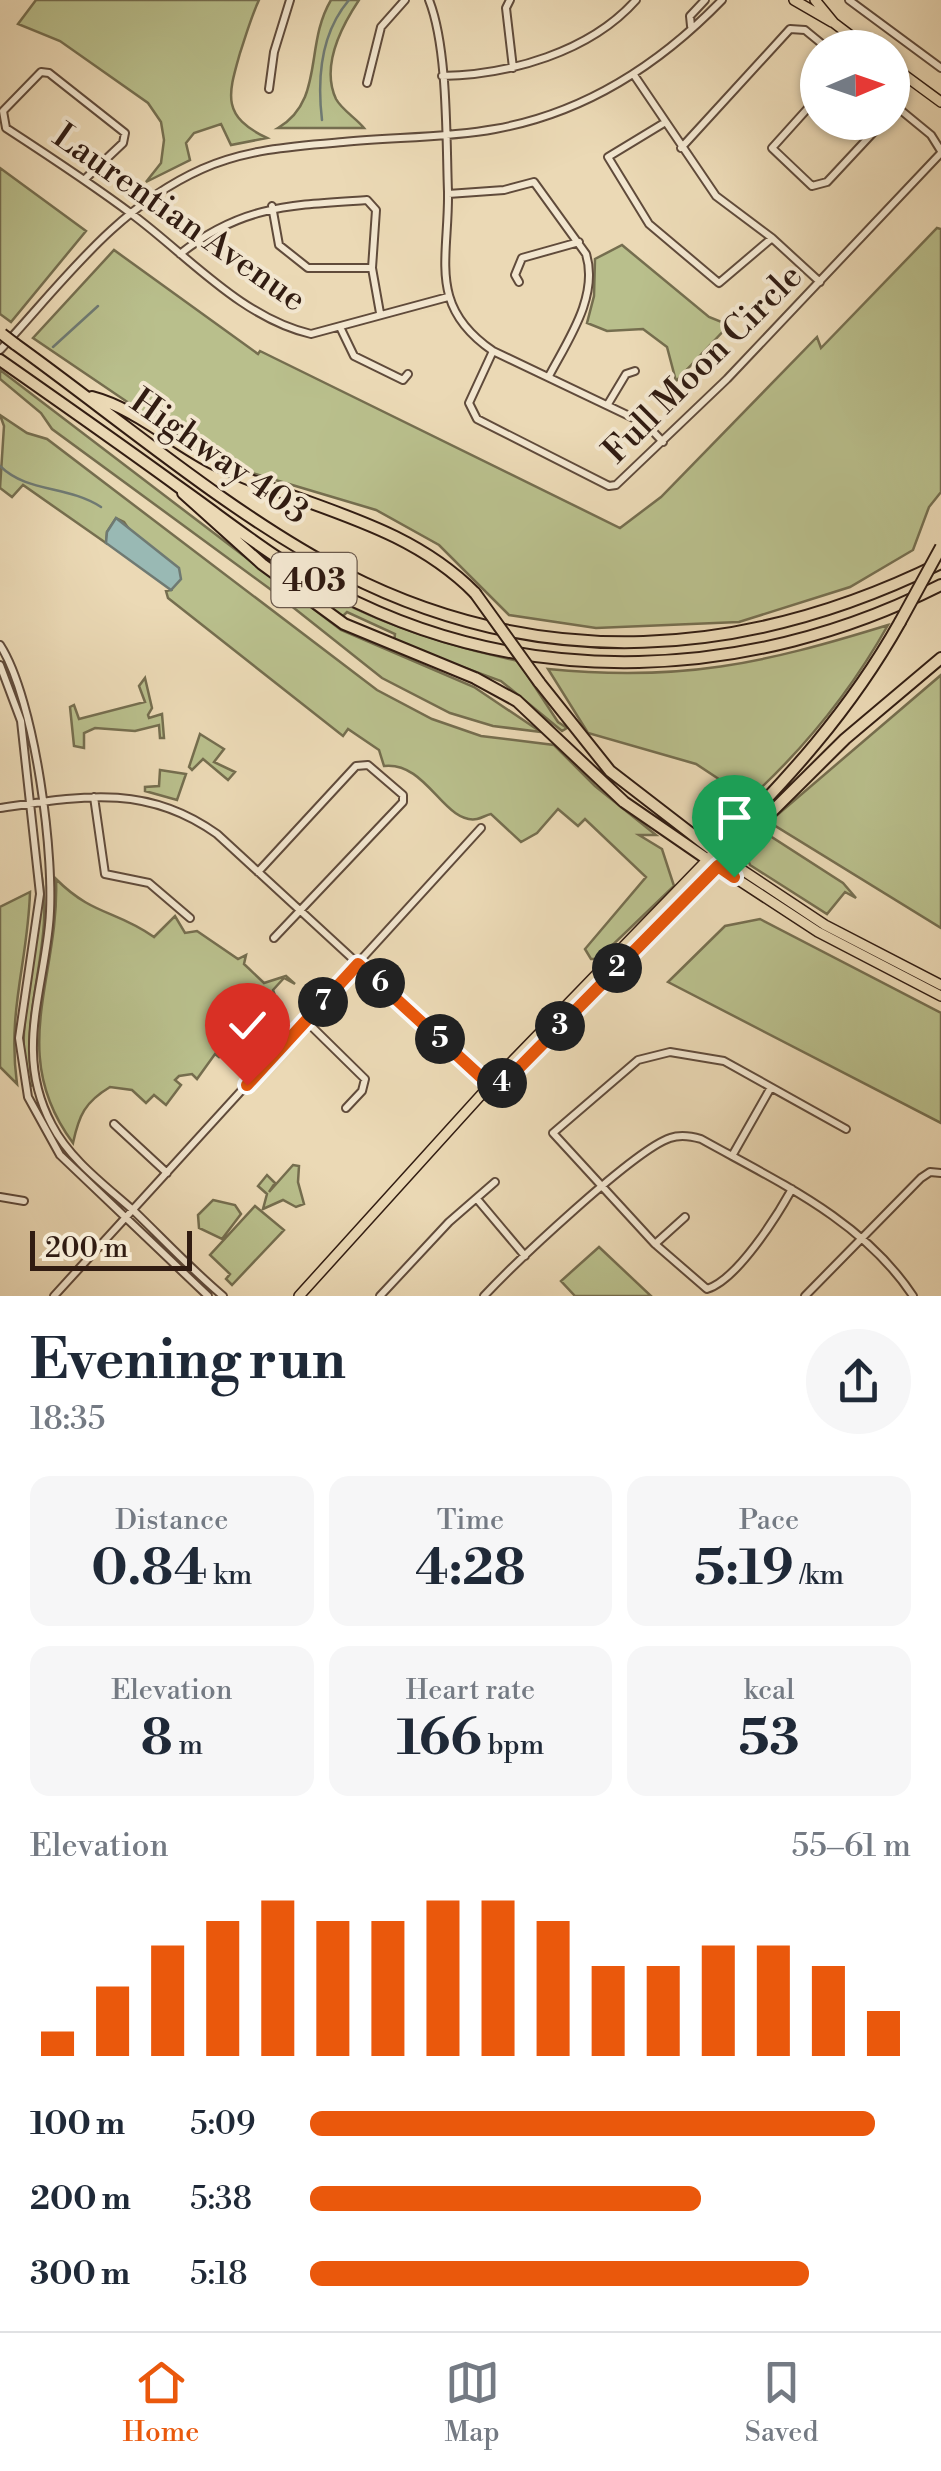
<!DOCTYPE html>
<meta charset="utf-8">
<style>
:root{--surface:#fff;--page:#f6f6f7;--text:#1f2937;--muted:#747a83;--line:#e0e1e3;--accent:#ea580c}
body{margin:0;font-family:"Libre Bodoni",serif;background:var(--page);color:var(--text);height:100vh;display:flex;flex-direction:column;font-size:38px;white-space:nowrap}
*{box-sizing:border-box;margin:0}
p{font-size:32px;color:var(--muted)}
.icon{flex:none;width:55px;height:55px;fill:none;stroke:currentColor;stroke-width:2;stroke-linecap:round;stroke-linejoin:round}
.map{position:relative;height:1296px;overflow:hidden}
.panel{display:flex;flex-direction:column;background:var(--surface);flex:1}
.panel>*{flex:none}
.needle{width:65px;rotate:88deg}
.tools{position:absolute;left:800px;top:30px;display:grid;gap:20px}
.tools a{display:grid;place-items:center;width:110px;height:110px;border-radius:50%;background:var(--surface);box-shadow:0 2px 8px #0004;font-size:50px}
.scale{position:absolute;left:30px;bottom:25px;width:162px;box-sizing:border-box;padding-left:10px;border:5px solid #311c12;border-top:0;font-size:28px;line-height:35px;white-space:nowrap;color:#311c12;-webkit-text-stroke:8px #f2e6cf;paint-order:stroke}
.pin{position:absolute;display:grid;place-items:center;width:85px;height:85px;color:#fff;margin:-102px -42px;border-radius:50% 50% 50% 0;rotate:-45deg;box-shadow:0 0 10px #0007}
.pin .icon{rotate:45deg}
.km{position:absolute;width:50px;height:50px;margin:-25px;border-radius:50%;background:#222;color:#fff;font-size:28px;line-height:50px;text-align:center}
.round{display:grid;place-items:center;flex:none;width:105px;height:105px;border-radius:52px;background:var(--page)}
.summary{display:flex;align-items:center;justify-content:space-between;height:170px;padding:0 30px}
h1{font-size:55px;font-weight:700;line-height:75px}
.stats{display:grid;grid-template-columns:repeat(3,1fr);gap:15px;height:170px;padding:10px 30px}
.stats div{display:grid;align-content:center;border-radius:20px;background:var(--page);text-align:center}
.stats b{font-size:50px;font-weight:700}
.stats small{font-size:28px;font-weight:400}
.stats p{font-size:28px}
.chart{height:280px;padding:20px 30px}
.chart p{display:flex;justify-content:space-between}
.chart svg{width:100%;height:180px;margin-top:10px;stroke:var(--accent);stroke-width:6}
ul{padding:0 30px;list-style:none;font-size:32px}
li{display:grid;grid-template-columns:160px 120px 1fr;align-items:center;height:75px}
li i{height:25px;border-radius:12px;background:var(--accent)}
.dock{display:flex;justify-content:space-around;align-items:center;height:140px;border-top:2px solid var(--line);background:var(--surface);font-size:28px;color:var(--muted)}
.dock a{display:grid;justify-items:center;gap:5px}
.dock .active{color:var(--accent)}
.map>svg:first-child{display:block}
.green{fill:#b9bf8c;stroke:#756e4f;stroke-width:2.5}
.water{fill:#99b9b4;stroke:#6f7a73;stroke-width:2.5}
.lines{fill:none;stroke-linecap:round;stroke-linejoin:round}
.stream{stroke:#6f7a73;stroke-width:2.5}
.minor-casing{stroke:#604b3b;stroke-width:10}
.major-casing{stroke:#311c12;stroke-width:12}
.highway-casing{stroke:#311c12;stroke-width:14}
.minor{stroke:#f2e6cf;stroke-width:6}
.major{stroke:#ebd9b5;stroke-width:9}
.highway{stroke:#ebd9b5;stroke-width:10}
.highway-bridge-casing{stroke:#311c12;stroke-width:14;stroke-linecap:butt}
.highway-bridge{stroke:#ebd9b5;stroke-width:10}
.route-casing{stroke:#fff;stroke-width:20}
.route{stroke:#ea580c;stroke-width:12}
.labels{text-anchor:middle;stroke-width:8;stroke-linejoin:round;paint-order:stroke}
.shield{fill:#f2e6cf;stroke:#6b594b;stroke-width:2.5}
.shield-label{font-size:32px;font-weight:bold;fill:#311c12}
.street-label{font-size:35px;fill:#311c12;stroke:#f2e6cf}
</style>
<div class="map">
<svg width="941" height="1296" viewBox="0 0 941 1296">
<rect width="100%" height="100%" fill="#ebd9b5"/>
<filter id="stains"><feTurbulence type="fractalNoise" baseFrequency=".002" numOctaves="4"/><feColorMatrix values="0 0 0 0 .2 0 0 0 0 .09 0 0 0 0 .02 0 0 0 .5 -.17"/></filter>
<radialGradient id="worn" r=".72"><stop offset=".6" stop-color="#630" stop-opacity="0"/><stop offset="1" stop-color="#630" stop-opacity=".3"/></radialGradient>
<path class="green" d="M36 0H259C251 17 246 35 240 53 228 95 221 116 267 138L231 145 221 124 194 133 186 143 190 160 146 182 161 163 164 140 161 122 148 103 60 41 18 24Z
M331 0H359C341 27 321 67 336 99 342 110 356 118 364 128H278C325 100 304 45 331 0Z
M0 168 86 231 11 322 0 314Z
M937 228 941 229V492L929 507 913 550 850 587 739 622 596 628 509 615 439 545 376 510 252 473 179 437 33 338 114 250 258 354 260 351 620 528 661 497 817 337 821 348Z
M622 245 709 317 729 325 676 381 667 347 643 329 607 331 587 323 594 296 595 259Z
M0 370 341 630 474 687 541 732 493 726 450 713 382 678 270 589 52 429 41 413 0 379Z
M0 415 27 433 47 439 377 690 432 719 481 736 554 745 595 786 656 835H639L662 849 674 886 598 959H591L585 949 646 877 585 819 578 826 558 809 537 833 521 842 491 814C486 815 482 818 477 819 444 825 427 761 384 766L379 750 348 729 343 736 168 598 166 591 171 590 124 522 116 518 107 532 106 543 23 485 12 497 0 488 4 426Z
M262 556C341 610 425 641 518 661L558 722 567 728 562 731 501 681 394 642 395 634 347 612 342 617Z
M888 625C851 691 805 748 749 799L696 764 588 733 548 669C681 682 762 664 888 625Z
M941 675V928L769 822Z
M145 678 152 708 148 715 149 718 162 714 164 738H160L159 725 135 731 95 728 84 733V748L74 746 70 707 74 705 79 719 145 702 139 686Z
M200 734 224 749 214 762 235 772 228 780 203 759 192 770 189 767Z
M160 770 186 774 177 800 145 791V787L159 786Z
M761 830 843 883 856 898 845 892 827 914 750 865 744 850Z
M40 868C57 941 18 1011 33 1085L28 1087C12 1013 46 942 40 868Z
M56 879C93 916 116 910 154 937L175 916 185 933 197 931 238 959 246 955 244 964 264 983 286 976 295 984 284 978 273 990 277 1001 264 1015 284 1034 268 1051 245 1029 219 1057 215 1054 197 1079 192 1074 179 1076 175 1080 181 1085 166 1105 154 1095 146 1103 132 1090 110 1087C85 1102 79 1115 73 1143 6 1053 60 977 56 879Z
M30 892C28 962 7 1010 17 1084L0 1067V907Z
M760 919 941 1013V1123L668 982 725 926Z
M293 1165 299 1166 298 1182 304 1204 296 1207 283 1200 263 1209 267 1194 258 1186 267 1175 275 1183 269 1192Z
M213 1200 235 1205 241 1214 222 1239 199 1228 198 1215Z
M255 1206 284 1230 232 1285 226 1279 230 1274 210 1255Z
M599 1247 651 1296H575L561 1281Z"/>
<path class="water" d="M116 518 179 568 181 579 171 590 106 543 107 532Z"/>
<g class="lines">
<path class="stream" d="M322 120C317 78 320 34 349 0
M53 347 98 306
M0 466C27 493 67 485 101 507"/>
<g class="minor-casing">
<path id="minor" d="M429 0C448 48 446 138 448 192 449 259 427 306 493 351L646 424 663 442
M510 0 506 8 513 68
M849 0 941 68
M691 26 690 16 705 0
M634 75 716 196 772 238 820 282
M442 76C509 75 590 52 636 0
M367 83 381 27 405 0
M269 89 274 52 290 0
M818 97 772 148 812 186 827 182 883 122
M892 103 931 135 941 151
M664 123 608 157 649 224 719 283 772 238
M681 148 790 29 805 30 827 48
M85 179 123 143 125 133 49 73 41 72 3 111 6 128C49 156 92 184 133 215 188 256 242 318 311 334L448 297
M448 194 504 190 534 182 586 254C599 296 568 340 549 376
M272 206 279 245 308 268H372
M180 254C242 205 291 205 367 200L376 210 372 268 380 313
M519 282 515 275 522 258 579 242
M340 327 354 356 403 380 408 374
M0 350C63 282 115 208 202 169 247 149 295 146 343 142 394 137 446 138 495 129 585 113 660 64 722 0
M493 351 469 403 477 419 609 486 616 485 727 379 941 153
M608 404 626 374 635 371
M0 645C35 699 56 860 49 925 42 996 15 1056 52 1125 70 1160 106 1186 135 1212 164 1240 192 1270 223 1296
M0 665 21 721 40 894 19 1038 28 1097 60 1155 208 1296
M94 797 105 874 149 883 190 918
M0 808C81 796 146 783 217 834L492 1087
M258 872 356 766 368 765 403 795V802L274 938
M306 1021 365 1079 362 1091 346 1108
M114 1124 167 1173
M732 1156 770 1089
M792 1189C777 1216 737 1280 707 1289L655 1244 553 1133 638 1060 670 1052 724 1061 846 1129
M0 1197 24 1201
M477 1199 525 1256
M655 1244 685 1217
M54 1296 481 828
M380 1296 449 1222 495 1182
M484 1296C514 1264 634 1150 670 1138 681 1134 691 1136 701 1139 778 1182 863 1220 913 1296
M805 1296 921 1178 930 1172 941 1173"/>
</g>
<g class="major-casing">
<path id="major" d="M794 0 832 22
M815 0 834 23 867 48
M892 66 941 102
M495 1086 506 1081 717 866 818 932 941 996
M299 1296 500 1074 715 852 825 925 941 985"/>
</g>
<g class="highway-casing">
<path id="highway" d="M15 344C118 418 233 516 344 573 541 674 747 659 941 563
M0 360C60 402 120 444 179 487 230 523 280 564 336 592 527 692 751 681 941 585
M92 397C135 408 174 444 214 464 303 508 403 520 475 593
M183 493 262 564 344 624 475 678 517 701 624 802 717 866 845 739 941 658
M539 682 610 771 715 852C787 780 850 711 900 622"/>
</g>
<use href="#minor" class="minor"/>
<use href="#major" class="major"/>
<use href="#highway" class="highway"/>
<g class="highway-bridge-casing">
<path id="highway-bridge" d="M2 334 15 344
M475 593 539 682
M900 622 941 547"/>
</g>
<use href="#highway-bridge" class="highway-bridge"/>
</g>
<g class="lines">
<g class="route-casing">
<path id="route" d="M247 1085 358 964 493 1088 506 1081 718 866 734 877"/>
</g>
<use href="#route" class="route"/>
</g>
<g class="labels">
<rect class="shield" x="271.5" y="553" width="85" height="54" rx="8"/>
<g class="shield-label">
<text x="314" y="591">403</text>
</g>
<g class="street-label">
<text transform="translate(180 217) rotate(35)" y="12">Laurentian Avenue</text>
<text transform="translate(702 363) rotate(-45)" y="12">Full Moon Circle</text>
<text transform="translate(220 456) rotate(35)" y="12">Highway 403</text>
</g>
</g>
<rect width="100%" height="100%" filter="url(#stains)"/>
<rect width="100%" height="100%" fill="url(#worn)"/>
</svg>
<div class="tools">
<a><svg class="needle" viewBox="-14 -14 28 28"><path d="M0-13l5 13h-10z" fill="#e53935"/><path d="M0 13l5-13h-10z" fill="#747a83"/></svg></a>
</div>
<div class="scale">200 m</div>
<div class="pin" style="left:734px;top:877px;background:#1e9e55"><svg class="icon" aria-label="arrive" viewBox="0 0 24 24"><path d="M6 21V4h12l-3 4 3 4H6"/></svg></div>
<div class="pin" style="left:247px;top:1085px;background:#d93025"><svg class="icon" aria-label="check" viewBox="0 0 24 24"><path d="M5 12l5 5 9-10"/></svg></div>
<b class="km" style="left:617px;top:968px">2</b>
<b class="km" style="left:560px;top:1026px">3</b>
<b class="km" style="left:502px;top:1083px">4</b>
<b class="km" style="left:440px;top:1039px">5</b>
<b class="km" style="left:380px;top:983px">6</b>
<b class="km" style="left:323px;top:1002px">7</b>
</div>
<section class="panel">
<div class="summary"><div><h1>Evening run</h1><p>18:35</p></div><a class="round"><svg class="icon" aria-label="share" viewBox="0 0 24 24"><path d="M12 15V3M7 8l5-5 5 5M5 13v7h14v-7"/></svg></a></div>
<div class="stats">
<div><p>Distance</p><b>0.84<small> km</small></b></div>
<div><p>Time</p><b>4:28</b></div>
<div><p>Pace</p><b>5:19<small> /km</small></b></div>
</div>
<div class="stats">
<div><p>Elevation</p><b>8<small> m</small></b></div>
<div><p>Heart rate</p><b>166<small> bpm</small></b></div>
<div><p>kcal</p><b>53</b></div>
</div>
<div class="chart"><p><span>Elevation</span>55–61 m</p>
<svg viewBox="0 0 160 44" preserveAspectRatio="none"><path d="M5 44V38M15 44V27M25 44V17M35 44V11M45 44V6M55 44V11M65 44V11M75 44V6M85 44V6M95 44V11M105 44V22M115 44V22M125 44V17M135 44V17M145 44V22M155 44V33"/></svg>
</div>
<ul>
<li><b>100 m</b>5:09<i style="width:94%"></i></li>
<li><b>200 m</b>5:38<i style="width:65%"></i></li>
<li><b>300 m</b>5:18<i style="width:83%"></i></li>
</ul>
</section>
<nav class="dock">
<a class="active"><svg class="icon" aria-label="home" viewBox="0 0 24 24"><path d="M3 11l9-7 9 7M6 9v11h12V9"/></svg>Home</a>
<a><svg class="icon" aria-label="map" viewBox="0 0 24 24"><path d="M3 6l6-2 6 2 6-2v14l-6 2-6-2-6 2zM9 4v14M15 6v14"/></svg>Map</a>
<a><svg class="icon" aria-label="saved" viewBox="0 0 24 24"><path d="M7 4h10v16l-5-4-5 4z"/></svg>Saved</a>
</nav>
